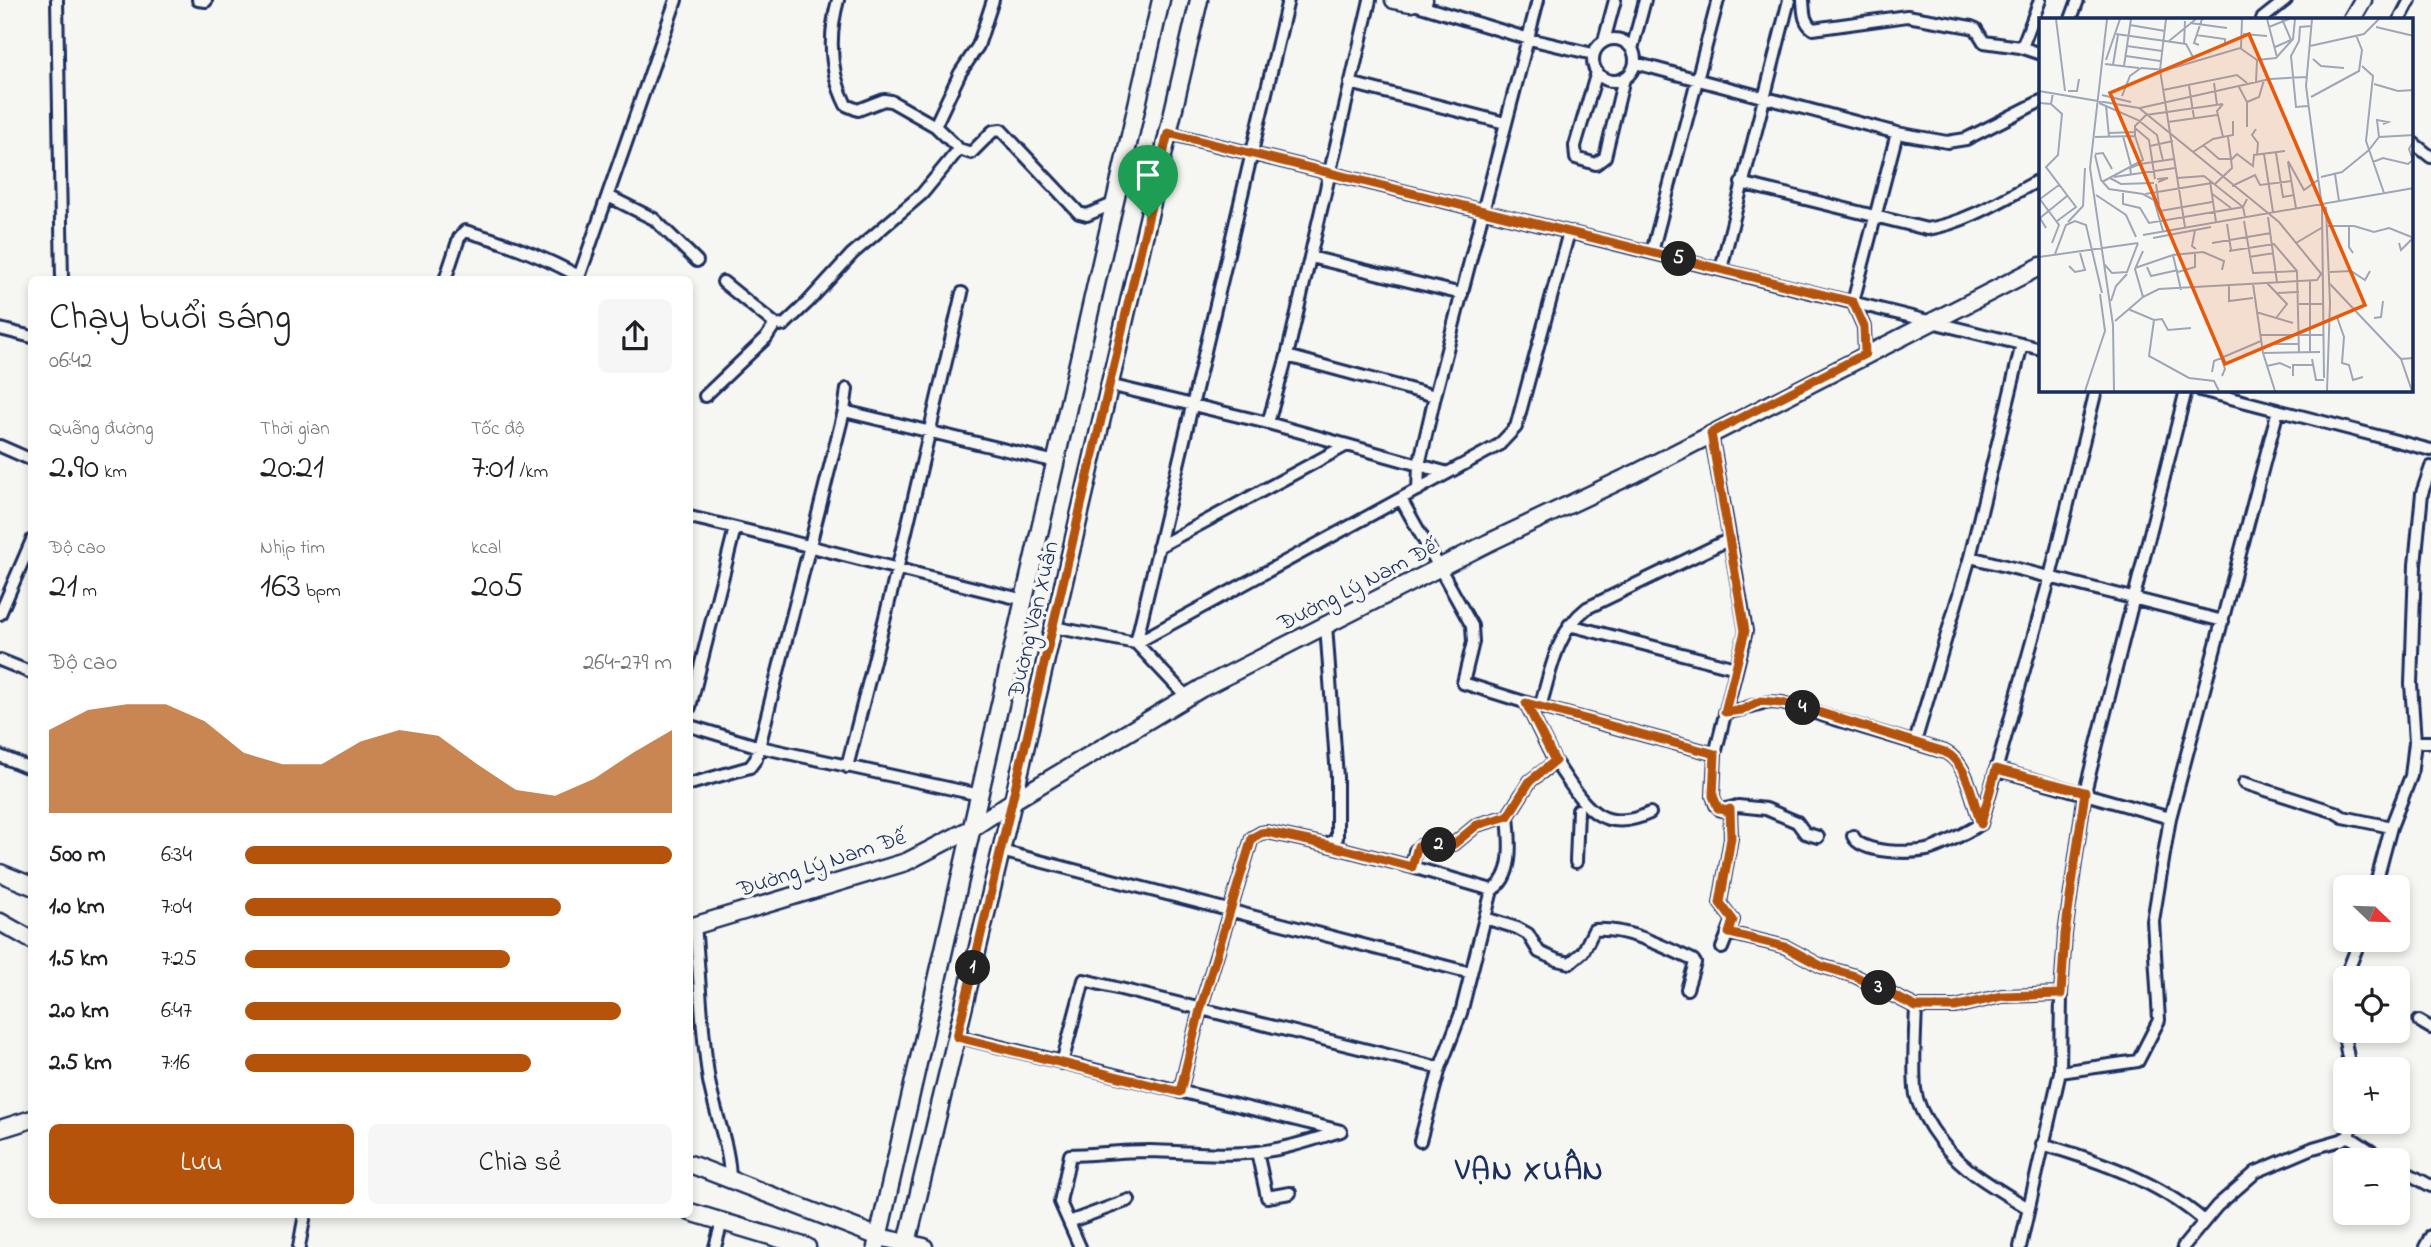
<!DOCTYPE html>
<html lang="vi">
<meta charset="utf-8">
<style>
:root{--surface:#fff;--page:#f6f6f6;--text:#202124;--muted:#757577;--accent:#b45309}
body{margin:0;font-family:"Indie Flower",sans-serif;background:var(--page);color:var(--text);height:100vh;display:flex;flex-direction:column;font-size:26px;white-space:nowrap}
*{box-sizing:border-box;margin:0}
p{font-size:23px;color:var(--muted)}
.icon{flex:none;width:38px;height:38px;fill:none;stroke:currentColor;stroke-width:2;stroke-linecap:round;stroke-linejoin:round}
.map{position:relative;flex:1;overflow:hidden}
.panel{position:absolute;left:28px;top:276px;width:665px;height:942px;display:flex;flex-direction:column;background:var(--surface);border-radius:10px;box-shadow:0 4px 10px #0003}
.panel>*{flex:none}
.needle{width:46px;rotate:113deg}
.controls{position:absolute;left:2333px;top:875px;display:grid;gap:14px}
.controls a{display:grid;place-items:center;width:77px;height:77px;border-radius:10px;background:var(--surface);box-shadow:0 4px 10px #0003;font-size:35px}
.pin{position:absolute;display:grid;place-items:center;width:60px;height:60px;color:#fff;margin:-72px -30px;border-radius:50% 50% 50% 0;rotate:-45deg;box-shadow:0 0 7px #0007}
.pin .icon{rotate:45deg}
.km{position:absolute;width:35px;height:35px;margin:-18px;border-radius:50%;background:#222;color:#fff;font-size:19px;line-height:35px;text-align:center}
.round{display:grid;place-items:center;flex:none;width:74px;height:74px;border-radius:10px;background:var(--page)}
.overview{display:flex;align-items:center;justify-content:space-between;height:119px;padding:0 21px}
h1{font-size:38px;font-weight:600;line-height:52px}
.figures{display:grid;grid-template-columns:repeat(3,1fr);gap:10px;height:119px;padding:7px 21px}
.figures div{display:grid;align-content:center}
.figures b{font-size:35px;font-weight:600}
.figures small{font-size:19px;font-weight:400}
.figures p{font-size:19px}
.chart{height:196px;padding:14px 21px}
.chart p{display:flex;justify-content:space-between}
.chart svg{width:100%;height:126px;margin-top:7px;fill:var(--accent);opacity:.7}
.action{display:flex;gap:14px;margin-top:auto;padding:14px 21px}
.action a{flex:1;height:80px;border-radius:10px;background:var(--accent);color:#fff;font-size:28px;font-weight:600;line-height:80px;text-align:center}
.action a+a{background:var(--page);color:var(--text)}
ul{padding:0 21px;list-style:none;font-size:23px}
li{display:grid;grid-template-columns:112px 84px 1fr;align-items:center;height:52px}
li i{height:18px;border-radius:9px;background:var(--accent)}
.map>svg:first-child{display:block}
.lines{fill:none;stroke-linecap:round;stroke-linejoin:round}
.street-casing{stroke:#1b2f5e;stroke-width:16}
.secondary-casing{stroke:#1b2f5e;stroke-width:21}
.street{stroke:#f6f6f2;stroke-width:10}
.secondary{stroke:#f6f6f2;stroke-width:16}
.route-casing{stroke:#fff;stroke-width:14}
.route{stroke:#b45309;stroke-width:9}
.labels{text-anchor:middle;stroke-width:7;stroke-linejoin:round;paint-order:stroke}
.street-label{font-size:23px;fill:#1b2f5e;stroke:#f6f6f2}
.district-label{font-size:30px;font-weight:bold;letter-spacing:2px;fill:#1b2f5e;stroke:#f6f6f2}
.inset-road{fill:none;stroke:#9ea6b7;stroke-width:2}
.view{fill:#e8590c;fill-opacity:0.15;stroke:#e8590c;stroke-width:3.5}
.inset-edge{fill:none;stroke:#1b2f5e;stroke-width:3.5}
</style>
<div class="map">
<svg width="2431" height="1247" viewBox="0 0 2431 1247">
<rect width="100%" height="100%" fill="#f6f6f2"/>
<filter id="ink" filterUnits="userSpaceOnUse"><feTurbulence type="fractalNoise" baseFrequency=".0143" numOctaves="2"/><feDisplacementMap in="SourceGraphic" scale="14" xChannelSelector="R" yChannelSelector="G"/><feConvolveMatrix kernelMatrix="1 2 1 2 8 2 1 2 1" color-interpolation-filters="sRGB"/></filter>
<g filter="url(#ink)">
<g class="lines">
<g class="street-casing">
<path id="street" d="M57 0 62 280
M198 0 206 1
M838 0C828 37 829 71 846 105L858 110 884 100 891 101 935 126
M1803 0C1804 11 1803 22 1813 29L1907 16 1971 27 1976 29 1984 42 2020 47 2024 42 2040 0
M1414 4 1529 39 1593 54
M2071 19 2078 0
M2262 19 2286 0
M2400 19 2410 0
M1593 60a21 21 0 1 1 42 0a21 21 0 1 1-42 0Z
M1604 41 1615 0
M2020 47 2041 54
M1632 49 1645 0
M1635 63 1897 133 1947 142 1966 139 2041 101
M1597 72 1575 146 1576 158 1596 164 1605 157 1624 78
M1350 83 1505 123
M1168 133 2041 349
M2412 142 2431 157
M959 149 971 153 993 131 1001 130 1079 213 1087 215 1115 203
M1741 183 1927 229C1967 223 2005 198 2041 179
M608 196 654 219 697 261
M1652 252 1718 0
M1310 257 1462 294
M1721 269 1789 0
M445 280 459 238 465 231C507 242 541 256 579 276
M578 280 676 0
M723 282 775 324 784 325 807 303 852 254 922 194 959 149 935 126 960 73 978 46 993 0
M0 329 32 337
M1865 354 1864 327 1853 302 1897 133
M1287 356 1435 396
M1109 385 1268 423 1448 473
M2200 390 2431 450
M705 396 766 338 775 324
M844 411 1056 462
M1268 423 1287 356 1370 0
M1711 433 1746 631 1715 754 1713 796 1716 805 1721 810 1738 806 1766 809 1797 822 1805 833 1818 837
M0 446 32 460
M1418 490 1419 465 1435 396 1538 0
M1401 499 1472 626 1473 642 1463 683 1540 707C1551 671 1556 632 1587 608L1730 539
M690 517C802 543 912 574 1025 600
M1158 547 1347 445
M1970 557 2223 621
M0 614 32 540
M1569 625 1736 668
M1053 627 1136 643 1499 445 1516 427 1569 232
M0 660 32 673
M1187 697 1136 643 1288 0
M690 707 735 528
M1540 707 1715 754
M1725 712C1750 711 1756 699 1782 703L1945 752C1968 763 1973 802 1981 824
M690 726 760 747 980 795
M1915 742 1970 557 2022 344
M2415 742H2431
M0 756 32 769
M1555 762C1582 800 1597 837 1650 813
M847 767 897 570 962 293
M1996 769 2170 818
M2244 783 2335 812 2343 817 2391 827
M690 784 750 767 756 759 844 411 847 389
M1853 836C1861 854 1913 854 1931 849 1948 843 1965 833 1981 824L2050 577 2096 390
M1327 845 1412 867
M1001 851 1471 973
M1576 862 1578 810
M2375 887 2391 827 2411 776 2415 742 2411 684 2415 565 2422 493 2431 467
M1492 890C1515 876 1510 840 1508 816
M1485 918 1517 928 1528 934 1539 952 1557 960 1570 963 1583 952 1594 930C1627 927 1664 947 1693 960L1695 963 1687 989
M695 925C700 977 701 1030 709 1081 715 1115 730 1146 730 1181
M1729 933 1786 947 1821 966 1855 976 1916 1007H1955L2002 996 2061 994
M1722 948 1733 920 1720 903 1731 838 1730 809
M2345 978 2360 940
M2345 979C2337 1009 2345 1039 2350 1069
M1916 1007C1915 1034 1913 1062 1915 1089 1917 1104 1924 1116 1932 1129 1958 1169 1988 1183 2028 1208
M2419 1021 2431 1028
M956 1036 1341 1131
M1062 1063 1084 980 1440 1068
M2060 1072 2138 1061 2159 1020 2153 921 2170 818 2278 410
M1180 1092 1200 1010 1252 838 1261 833 1267 832 1327 845 1337 838V777L1326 625
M2348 1136 2384 1160
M1420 1141 1440 1068 1461 1013 1492 890 1412 867 1415 851 1420 846 1454 844 1477 825 1508 816 1530 781 1555 762 1526 703
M2042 1144C2099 1161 2158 1181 2203 1220
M1257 1152 1267 1197 1290 1193
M2398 1168 2431 1186
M1069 1222 1129 1200
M299 1247 305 1214
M715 1247 722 1222
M1080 1247 1060 1202 1070 1155C1096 1154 1124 1151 1150 1151 1187 1152 1222 1156 1258 1152 1287 1149 1314 1139 1341 1131
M2020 1247 2060 1072 2061 994 2065 934 2085 792 2186 390
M2183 1247 2217 1206 2256 1172 2313 1148 2341 1140 2348 1136 2355 1122
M2425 1247 2431 1236"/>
</g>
<g class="secondary-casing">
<path id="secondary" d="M1394 0 1411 3 1424 0
M2352 19 2363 0
M0 873 32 886
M0 922 32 940
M690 927 906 862 972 828 1013 801 1202 688 1488 543 1636 473 2041 266
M0 1129 32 1119
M690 1164 879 1237 924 1247
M690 1212 807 1247
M876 1247 1161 0
M906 1247 1013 801 1199 0"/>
</g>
<use href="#street" class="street"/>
<use href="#secondary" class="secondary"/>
</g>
</g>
<g class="lines" filter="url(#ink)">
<g class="route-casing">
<path id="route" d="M1168 133 1853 302 1864 327 1865 354 1711 433 1745 631 1725 712 1742 710 1761 701 1782 703 1818 712 1945 752C1968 764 1973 801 1981 824L1996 769 2085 792 2065 934 2061 994 2002 996 1955 1007H1916L1855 976 1821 966 1786 947 1729 933 1733 920 1720 903 1731 838 1730 809 1726 811 1718 808 1713 796 1715 754 1526 703 1555 761 1530 781 1508 816 1477 825 1454 844 1418 846 1412 867 1327 845 1267 832 1261 833 1252 838 1200 1010 1180 1092 957 1037Z"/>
</g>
<use href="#route" class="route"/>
</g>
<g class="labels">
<g class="street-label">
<text transform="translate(1357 584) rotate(-27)" y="8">Đường Lý Nam Đế</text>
<text transform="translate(1032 619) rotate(-77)" y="8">Đường Vạn Xuân</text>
<text transform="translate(821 862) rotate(-18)" y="8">Đường Lý Nam Đế</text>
</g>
<g class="district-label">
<text x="1530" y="1179">VẠN XUÂN</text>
</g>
</g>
<g transform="translate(2039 18)">
<rect width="374" height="374" fill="#f6f6f2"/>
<path class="inset-road" d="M17 1 26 73M68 1 51 150 74 307 75 373M127 1 121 52 146 209M228 1 238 39M273 1 267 68 283 189M151 5 188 10M91 7 126 13M230 9 250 1M337 9 375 18M77 16 147 26 155 41M204 16 228 18M157 17 186 21V28M130 23 157 1M145 26 146 3M160 27 155 25 163 1M88 28 123 33M271 28 325 16 340 1M236 29 252 22 243 1M202 30 203 1M87 38 121 43M274 41 282 48 305 50M67 42 81 1M66 46 100 50M74 47 79 17M85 48 92 1M323 48 334 58 327 123 345 175M217 64 218 42M175 65 178 87M335 66 359 73 375 72M150 68 155 100M200 69 208 84V109M124 72 198 57 208 65M0 73 100 90 240 204 284 258M29 73H38L40 61M63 77 92 84M83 78 91 58 102 50 127 52 201 30 218 42 237 40 254 21 256 1M272 79 320 53 323 32 317 17M208 84 220 79 225 62M0 85 12 86 14 75M60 85 99 102 118 117 124 143M12 86 23 96 19 137 7 149 37 189 18 203M184 86 178 93 184 119M67 87 70 119M269 88 257 89 252 38 260 23 261 9 272 8M101 90 231 61 267 59M129 104 178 97M96 110 110 122 116 161M217 111 213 117 219 125 218 137M70 115 96 114M84 118 92 148M96 118V108L107 97 184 86M56 119 96 118 104 142 63 164M189 119 192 141M340 119 338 102 349 104 344 106M164 127 180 141H192L193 150 176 166M111 128 134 123M330 132 340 119 375 117M154 134 174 121 194 117V103M237 135 244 179 255 177M56 136 64 135 73 151M225 136 234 194M56 137 62 162 70 171 104 176 115 182 124 213M192 142 198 136 214 148 215 137 246 133M249 143 265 172 279 162M249 144 257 190M334 144 344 140 369 146 374 142 370 131 375 122M92 156 91 150 101 146 135 141M296 156 300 183M75 159 136 150M282 159 303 154 330 132M71 160 82 166 115 165M138 160 165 158 204 189 206 199M118 161 129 160 119 164M171 163 177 204M117 166 120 187M193 168 216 157 221 167 252 163M84 175V186L101 190 110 205 204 189 208 181M172 175 192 190M106 176 173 165M57 177 87 197 97 219M0 180 20 207 13 225M1 181 20 167M283 189 285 360M287 189 291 285 288 373M121 193 173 184M229 199 238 264M205 203 214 255 258 253M29 204 44 188 46 150M188 206 192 232M310 207V229L314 235M289 208H315L335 214 350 210 375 220M7 210 1 200 28 178M156 212 153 228 157 231M104 217 375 170M114 220 172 209M173 225 232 215M257 225 284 209M360 225 362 232 374 220M104 233 96 251 104 279 120 271 278 262 282 256M190 233 235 226 258 253 260 335M16 236 27 207 36 203 47 207 63 275M0 239 99 225M210 239 235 235M65 246 73 255 88 254 99 225M30 248 36 254 46 252 41 235M108 249 112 258 139 252M96 250 134 237M139 254 156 249V236M291 254 312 253 326 262 331 253M228 265 248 286 237 300M214 266 224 335 236 373M291 266 362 341M190 268V283L214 280M142 272 134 237 164 234 185 243 183 252M238 275 260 274M72 283 77 268 88 256M260 286H284M89 291 115 302 123 301 129 312 152 310M217 294 254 305M298 299 305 319 303 345 310 347 314 362 324 359M335 300 342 299 344 283M115 302 110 338 150 360 175 363 180 373M76 303 104 279M221 317H284M177 323 186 351 183 358M236 326H260M271 334V263M224 335 281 334M273 341 277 362H285M228 348 241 345 252 350M173 354 175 343 222 323M254 358V347H275M46 373 66 313 61 276M373 373 362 341 375 340"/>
<path class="view" d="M210 16 326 287 186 346 71 75Z"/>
<rect width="374" height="374" class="inset-edge"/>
</g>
</svg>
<div class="controls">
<a><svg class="needle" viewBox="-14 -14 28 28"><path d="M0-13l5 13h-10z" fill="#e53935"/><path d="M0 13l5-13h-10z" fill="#757577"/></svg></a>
<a><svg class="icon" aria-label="locate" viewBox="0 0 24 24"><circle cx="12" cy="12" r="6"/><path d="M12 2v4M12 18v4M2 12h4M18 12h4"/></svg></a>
<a>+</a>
<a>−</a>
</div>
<div class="pin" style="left:1148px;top:217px;background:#1e9e55"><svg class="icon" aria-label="arrive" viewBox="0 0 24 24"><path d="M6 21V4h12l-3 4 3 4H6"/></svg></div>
<b class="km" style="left:973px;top:968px">1</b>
<b class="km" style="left:1439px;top:845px">2</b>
<b class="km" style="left:1879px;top:988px">3</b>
<b class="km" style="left:1803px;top:708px">4</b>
<b class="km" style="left:1679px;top:259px">5</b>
<section class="panel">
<div class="overview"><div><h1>Chạy buổi sáng</h1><p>06:42</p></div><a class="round"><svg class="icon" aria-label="share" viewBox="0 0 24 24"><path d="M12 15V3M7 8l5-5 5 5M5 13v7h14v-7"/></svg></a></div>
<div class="figures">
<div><p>Quãng đường</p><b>2.90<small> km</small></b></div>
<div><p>Thời gian</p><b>20:21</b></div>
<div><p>Tốc độ</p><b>7:01<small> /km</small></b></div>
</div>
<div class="figures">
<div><p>Độ cao</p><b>21<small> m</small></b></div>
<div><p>Nhịp tim</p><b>163<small> bpm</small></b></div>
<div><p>kcal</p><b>205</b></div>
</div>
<div class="chart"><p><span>Độ cao</span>264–279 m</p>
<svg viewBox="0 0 160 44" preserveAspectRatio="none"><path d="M0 44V15L10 8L20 6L30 6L40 12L50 23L60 27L70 27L80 19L90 15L100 17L110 27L120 36L130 38L140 32L150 23L160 15V44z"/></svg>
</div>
<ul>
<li><b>500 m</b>6:34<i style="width:100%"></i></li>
<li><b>1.0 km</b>7:04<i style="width:74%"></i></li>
<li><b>1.5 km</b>7:25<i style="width:62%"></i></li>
<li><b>2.0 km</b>6:47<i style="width:88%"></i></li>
<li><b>2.5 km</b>7:16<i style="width:67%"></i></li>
</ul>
<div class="action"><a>Lưu</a><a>Chia sẻ</a></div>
</section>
</div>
